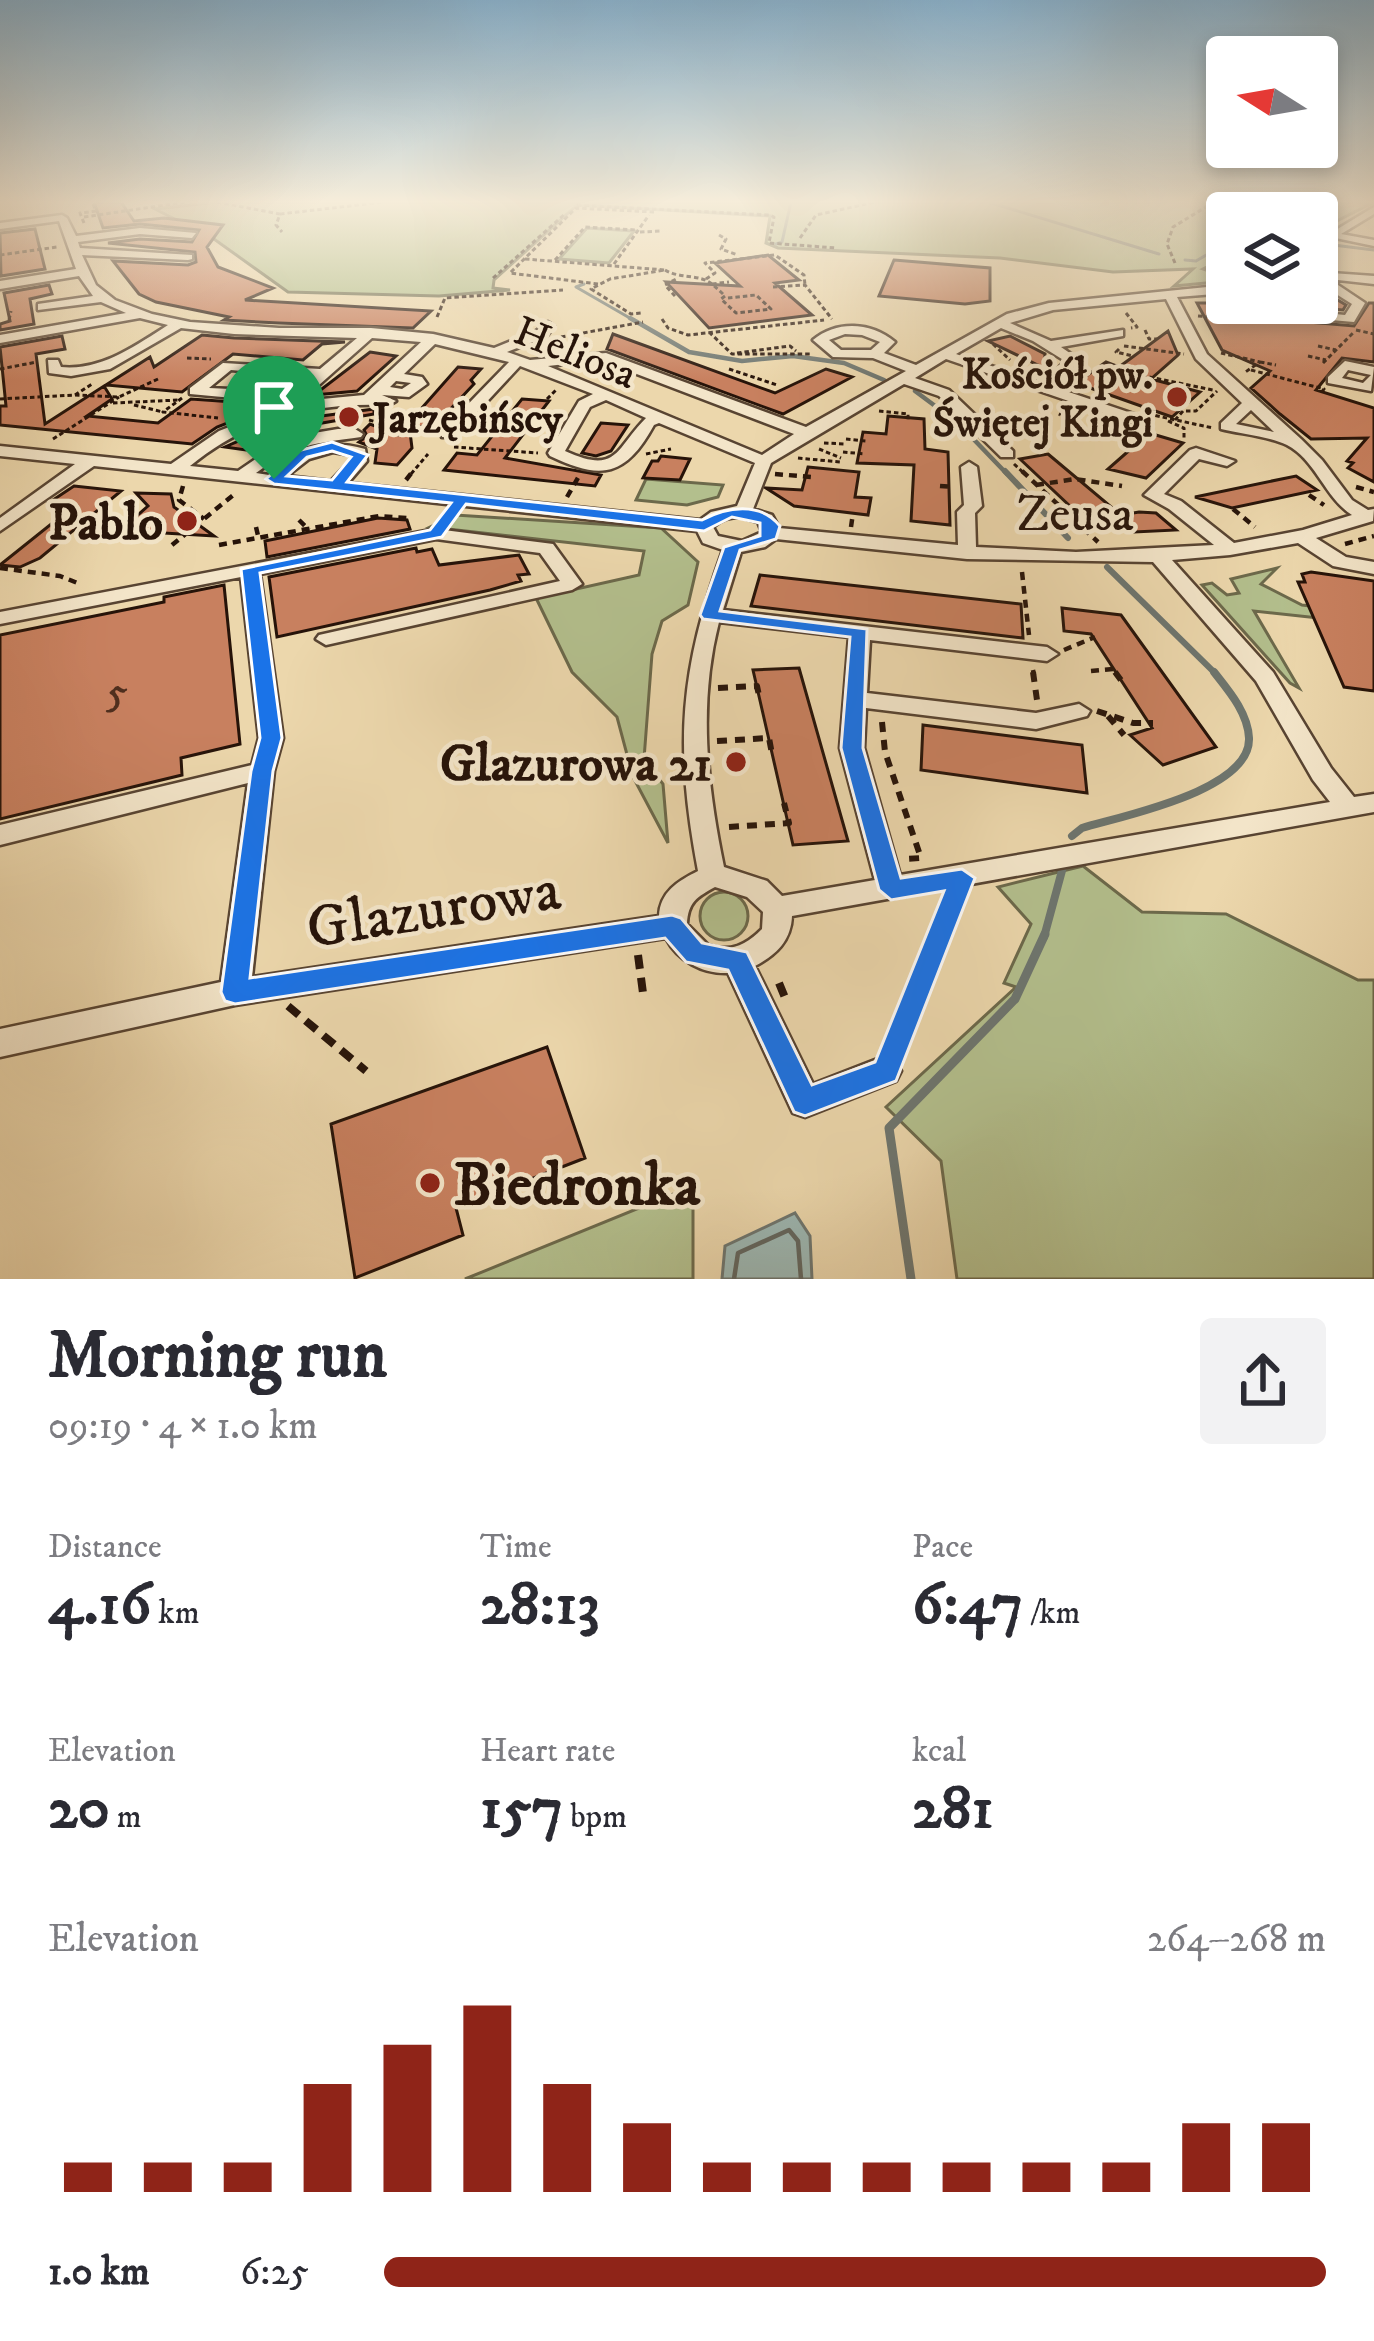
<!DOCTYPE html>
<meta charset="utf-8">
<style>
:root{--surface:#fff;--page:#f2f2f3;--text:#2b2b33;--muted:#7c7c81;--accent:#8f2418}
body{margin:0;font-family:"IM FELL DW Pica",serif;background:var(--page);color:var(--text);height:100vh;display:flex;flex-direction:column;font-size:45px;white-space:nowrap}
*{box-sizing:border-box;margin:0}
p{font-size:39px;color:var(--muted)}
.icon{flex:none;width:66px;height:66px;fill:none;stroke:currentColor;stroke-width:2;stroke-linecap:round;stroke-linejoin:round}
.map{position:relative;height:1279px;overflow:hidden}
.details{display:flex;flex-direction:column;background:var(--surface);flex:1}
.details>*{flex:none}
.needle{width:78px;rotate:281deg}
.buttons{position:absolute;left:1206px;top:36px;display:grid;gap:24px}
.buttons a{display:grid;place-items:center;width:132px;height:132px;border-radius:12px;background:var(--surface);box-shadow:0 6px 18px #0003;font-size:60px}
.pin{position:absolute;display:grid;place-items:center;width:102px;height:102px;color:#fff;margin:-123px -51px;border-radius:50% 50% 50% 0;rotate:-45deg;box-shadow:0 0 12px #0007}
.pin .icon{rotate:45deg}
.round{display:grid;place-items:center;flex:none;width:126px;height:126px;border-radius:12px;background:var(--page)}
.overview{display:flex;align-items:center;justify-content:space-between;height:204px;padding:0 48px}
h1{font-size:66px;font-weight:700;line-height:90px}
.stats{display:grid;grid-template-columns:repeat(3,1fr);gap:18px;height:204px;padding:12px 48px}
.stats div{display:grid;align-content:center}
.stats b{font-size:60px;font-weight:700}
.stats small{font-size:33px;font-weight:400}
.stats p{font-size:33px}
.chart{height:336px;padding:24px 48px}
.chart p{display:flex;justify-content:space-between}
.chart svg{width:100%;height:216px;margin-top:12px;stroke:var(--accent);stroke-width:6}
ul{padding:0 48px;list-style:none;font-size:39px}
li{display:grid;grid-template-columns:192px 144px 1fr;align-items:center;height:90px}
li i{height:30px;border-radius:15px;background:var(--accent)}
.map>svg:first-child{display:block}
.green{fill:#b3bf8d;stroke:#6c694b;stroke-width:3}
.water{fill:#9cb7b3;stroke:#6d756f;stroke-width:3}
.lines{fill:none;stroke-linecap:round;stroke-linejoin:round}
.shore{stroke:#61655e;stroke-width:4.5}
.stream-far4{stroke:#6d756f;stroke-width:3}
.stream-far3{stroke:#6d756f;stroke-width:4.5}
.stream-far2{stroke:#6d756f;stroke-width:6}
.stream-far1{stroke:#6d756f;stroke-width:8}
.stream{stroke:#6d756f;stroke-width:9}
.building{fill:#c8805f;stroke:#261309;stroke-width:3}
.minor-casing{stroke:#584432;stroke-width:5}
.path-far3{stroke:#261309;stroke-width:3;stroke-dasharray:4.5 3;stroke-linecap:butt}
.path-far2{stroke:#261309;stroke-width:4.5;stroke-dasharray:8 6;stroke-linecap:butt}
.path-far1{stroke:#261309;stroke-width:6;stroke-dasharray:10 8;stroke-linecap:butt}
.path{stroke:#261309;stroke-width:8;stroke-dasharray:14 9;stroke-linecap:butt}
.minor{fill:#f3e5c9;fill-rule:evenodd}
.route{fill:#1a73e8;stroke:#fff;stroke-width:3;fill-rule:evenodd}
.poi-dot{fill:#8f2418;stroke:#f3e5c9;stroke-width:4.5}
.labels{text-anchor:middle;stroke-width:9;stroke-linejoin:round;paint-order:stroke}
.far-street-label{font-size:42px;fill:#261309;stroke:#f3e5c9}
.far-poi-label{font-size:42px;font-weight:bold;fill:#261309;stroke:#f3e5c9;text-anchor:end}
.number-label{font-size:45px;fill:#4e2e1e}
.street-label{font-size:51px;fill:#261309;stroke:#f3e5c9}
.poi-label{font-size:51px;font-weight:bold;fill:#261309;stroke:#f3e5c9;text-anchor:end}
.near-street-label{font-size:60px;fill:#261309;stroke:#f3e5c9}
.near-poi-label{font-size:60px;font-weight:bold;fill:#261309;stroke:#f3e5c9;text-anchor:start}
</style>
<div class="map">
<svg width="1374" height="1279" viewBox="0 0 1374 1279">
<rect width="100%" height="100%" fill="#ecd7ac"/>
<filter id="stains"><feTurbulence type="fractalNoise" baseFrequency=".00167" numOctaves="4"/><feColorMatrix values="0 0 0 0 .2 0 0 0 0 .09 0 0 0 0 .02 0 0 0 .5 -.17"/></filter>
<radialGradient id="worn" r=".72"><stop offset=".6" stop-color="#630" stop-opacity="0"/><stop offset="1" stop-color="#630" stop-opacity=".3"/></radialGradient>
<path class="green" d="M218 202H1374L1317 231V213H1227V257L1203 269 1227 277V281L1174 286 1193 269 1113 272 1000 258 778 248 766 243 770 216 577 205 494 280 493 288 510 290 439 296 288 292 214 239 155 209Z
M587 228 634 231 609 263 559 259Z
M646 479 723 485 718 497 687 505 636 500Z
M455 515 661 528 698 562 688 605 662 621 652 654 644 759 663 784 668 843 633 777 617 717 572 672 536 598 639 575 644 551 430 527Z
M1277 568 1261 584 1302 605 1374 613V624L1254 611 1299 688 1290 683 1202 585 1212 583 1227 595 1239 593 1231 579Z
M1083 866 1142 912 1226 914 1358 980H1374V1279H957L941 1161 886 1107 1016 987 1004 983 1031 924 998 887Z
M700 916a24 24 0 1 1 48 0a24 24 0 1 1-48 0Z
M693 1186V1279H465Z"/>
<path class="water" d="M795 1213 810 1236 812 1279H722L725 1246Z"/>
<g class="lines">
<path class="shore" d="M734 1279 738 1253 789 1230 798 1241 801 1279"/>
<path class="stream-far4" d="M988 202 1159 254
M1317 243 1374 250
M776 244 782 242 791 202
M1185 260 1196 261 1227 243
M584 284 576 287 635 321"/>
<path class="stream-far3" d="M630 318 689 352 742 361 793 356 844 363 884 380
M915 391 958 423 1007 474"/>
<path class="stream-far2" d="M1005 471 1068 538
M1107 567 1217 675"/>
<path class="stream-far1" d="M1072 836 1082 828C1121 816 1251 791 1249 738 1248 713 1229 691 1214 672
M1044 937 1063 867"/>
<path class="stream" d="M911 1279 889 1128 1015 999 1045 934"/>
</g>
<path class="building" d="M94 202H121L134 221 164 218 223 225 207 247 218 267 273 288 245 300 431 311 413 328 279 323 224 320 229 317 156 302 139 294 113 261 188 265 196 262 195 252 108 243 140 239 192 242 199 230 140 224 103 228Z
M35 229 45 269 1 276 0 233Z
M768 255 799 280 775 283 812 315 709 328 666 282 740 286 715 263Z
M894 260 990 268V301L965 304 879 296Z
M49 285 52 294 30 299 34 324 0 330V324L10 321 4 293Z
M1321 290 1346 305 1343 310 1277 304 1267 314 1273 319 1354 326 1369 303H1374V362L1342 358 1316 390 1374 408V482L1348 468 1353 463 1347 461 1367 438 1311 439 1280 414 1251 388 1270 371 1222 350 1197 303H1317Z
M1168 331 1178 355 1151 379 1200 392 1172 417 1076 383 1106 362 1119 367Z
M613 334 775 393 826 369 852 377 783 414 607 349Z
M202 335 234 338 345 342 322 344 303 360 233 354 182 392 106 385 150 357 154 367Z
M62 336 65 349 36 354 45 424 104 386 112 399 87 416 158 423 191 399 233 402 269 379 299 382 281 402 217 427 192 444 0 425V406H6L0 347Z
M1010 336 1045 354 1044 368 988 341Z
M370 352 396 356 357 391 314 395Z
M458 367 481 369 471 380 474 384 443 417 410 432 412 448 397 465 375 463 377 449 359 442 367 436 364 430 370 424 398 435Z
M522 399 549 401 505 458 601 475 595 486 444 470 457 453 477 455Z
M374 409V414L288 429 246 450 225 447 284 421Z
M888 416 924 419 925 449 948 452 950 525 911 521 914 465 857 463 863 432 886 434Z
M601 423 628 425 611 451 596 456 582 453Z
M1149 433 1183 443 1146 478 1108 469Z
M1048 454 1116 511 1087 516 1071 507 1020 459Z
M661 456 690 459 680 480 643 478 652 461H658Z
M808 467 859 472 855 497 871 498 868 515 794 506 766 488 802 490Z
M1296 476 1317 490 1232 508 1195 497Z
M74 486 121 491 40 558 20 567 0 565 75 505 50 502Z
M136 493 171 494 174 507 214 536 147 532 131 521 148 506Z
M1139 512 1156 513 1176 530 1134 532 1116 516Z
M378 518 407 520 410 529 267 557 265 541Z
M416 548 417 552 432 549 439 565 519 555 529 574 518 575 521 581 490 590 277 637 269 577Z
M1311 572 1374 581V691L1344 687 1298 582H1305L1302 574Z
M760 575 1021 604 1023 638 751 606Z
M224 585 240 744 181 758 182 775 0 819V635L164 602V597Z
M1062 608 1121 615 1216 747 1163 765 1130 735 1152 728 1091 634 1064 631Z
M799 668 848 841 793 845 753 670Z
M923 725 1082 745 1087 793 921 770Z
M547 1047 585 1158 456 1208 463 1235 355 1278 331 1124Z"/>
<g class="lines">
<g class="minor-casing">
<path id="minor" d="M1374 207V214L1341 234 1374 240V246L1326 236Z
M62 215 67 218 76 236 140 228 196 233 192 238 140 234 78 242 80 248 192 255V259L188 260 82 255 96 285 115 300 152 314 190 322 279 328H371L433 334 494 348 536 331 548 322 554 326 546 337 507 352 530 360 606 353 806 427 906 371 873 358 833 357 813 340C837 320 871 322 895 342L884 353 916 365 1007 314 1049 303 1227 285V293L1177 297 1207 354 1301 439 1322 460 1352 500 1368 510 1374 509 1373 521 1316 538 1346 557 1374 562V574L1333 566 1298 543 1230 555 1172 560 1273 672 1331 768 1354 797 1374 794V812L792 916C791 941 776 955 755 966L813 1084 885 1056 896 1061 901 1071 896 1081 805 1117 793 1113 728 973C703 974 678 961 666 938L235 1005 0 1057V1029L221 982 248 783 0 845V825L252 765 259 738 241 577 0 624V612L436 529 553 544 582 584 572 590 326 645 316 639 319 635 560 581 540 553 436 539 260 574 283 738 274 771 252 977 659 916C660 892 678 881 698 871 674 743 680 671 723 550L703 543 697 531 94 466 0 531V518L75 464 0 456V446L171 464 219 431 285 405 287 398 311 377 268 374 233 398 190 394V388L223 363 320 369 357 338 234 334 181 328 110 369 71 376 49 373 48 360H58L61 367C101 371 135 346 168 325L140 318 0 343V335L126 313 101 302 38 310V304L93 296 79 276 0 289V281L76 269 59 221 0 229V223ZM1166 299 1196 359 1242 403 1221 423V429C1241 434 1268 436 1287 445 1316 460 1325 498 1352 515L1303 530 1234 543 1181 501 1164 494 1199 459 1227 466 1235 461 1196 448 1190 450 1144 495 1169 509 1214 545 1076 552 976 547 975 513 982 506 977 467 969 462 961 467 964 505 957 512 958 545 779 528 772 515 753 509 771 463 904 384 939 396 1001 457H1013V451L949 390 915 378 946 359 1130 422H1140V416L956 354 1001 328 1033 341 1065 361 1052 375 1064 378 1080 360 1061 347 1123 336V330L1051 341 1010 323 1053 310ZM845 334 862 335 880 342 871 350H841L829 340ZM372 338 421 342 364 395 301 401ZM435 344 509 362 442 431V437H454L520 366 593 394 579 401 548 453 550 456C602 481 626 476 654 425L659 423 755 463 737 506 711 512 700 520 348 483 367 461 365 449C325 438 299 448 269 475L256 473C297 443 313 444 361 437L363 434 355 429H338L302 435 275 446 238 471 190 466C249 418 313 402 389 405L396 401 382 395 409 397 427 384 422 377 404 374ZM600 360 794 434 762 455 548 366ZM231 370 252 372 230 389 209 388ZM396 381 411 383 402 389 390 387ZM606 400 646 418C615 449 618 475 565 451L590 407ZM1251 410 1274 432 1236 424ZM333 452 351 455V460L331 481 287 476 309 459ZM741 517 758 522 762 532 742 541 718 536 713 527C722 519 730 517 741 517ZM776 539 967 559 1153 562 1256 681 1313 780 1330 802 900 875 864 748 866 708 1036 729 1087 716 1090 711 1079 704 1036 713 867 693 870 640 1047 661 1058 654 1047 647 723 610 741 552 765 547ZM719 622 849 637 840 748 875 880 782 896 767 881 724 867C707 785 698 704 719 622ZM715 887 747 897 763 912 762 929C746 945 730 953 708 945L687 924C688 902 697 897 715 887Z
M1317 272 1374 276V284L1329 279 1365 303 1354 322 1273 315 1271 312 1277 308 1345 315 1352 304 1317 282Z
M1345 361 1374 367 1371 391 1328 383V377ZM1348 370 1371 375 1363 383 1342 378Z"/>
</g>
<path class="path-far3" d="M217 202 280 214 276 225 282 232
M577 205 770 215 774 217 769 243 837 248
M280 214 383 202
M84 217 185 202
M84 223 80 213 96 211 92 202
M640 232 661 231
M719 235 726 239 721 249 738 255
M800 238 816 215 875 202
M0 255 57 247
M525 259 665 270 610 279 591 289 631 314 641 313
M555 260 585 227 637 230
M1175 263 1167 244 1173 227 1214 202
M614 264 649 215
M665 270C680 279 700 274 712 284
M1206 270 1227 265
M493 278 565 214
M706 279 715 273 705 263 775 255 804 275 805 285
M598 284 510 273 576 208 654 212
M773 287 805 285 832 319
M723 294 712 284 729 282
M675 296 665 285 678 278
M725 296 721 299 736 313 771 309 756 295 728 298
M1126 313 1137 327 1131 328
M1198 316 1242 319 1251 311 1224 305
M437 317 445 298 563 290
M662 319 668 328 688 335 824 320
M9 320 11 311
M1145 330 1149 339H1157
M1356 330 1374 334
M709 332 732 354H812
M561 337 643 322
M993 344 1010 360
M1124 346 1184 354
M1318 346 1336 350
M1119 349 1116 352 1133 356
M737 353 790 346 796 351
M1221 353 1260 362 1244 373
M1308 356 1326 360
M187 358 211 359
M1260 362 1276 365
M1323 363 1353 333
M0 369 37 362
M729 369 777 385
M1251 370 1324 389 1320 394
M1131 387 1144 376 1213 390
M75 395 119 397 158 379
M182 398 163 412 218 418
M0 399 75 395 92 384
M547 399 556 390
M113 403 179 400
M134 405 163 412
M879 411 908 414V420
M1062 411 1060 415 1077 424
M1148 414 1213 428
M369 420 405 429 418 413 399 411
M1175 420 1183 411H1196L1217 391
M1168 421 1184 428V440
M53 439 119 397
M846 439 866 441
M824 443 845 444
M454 447 538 453
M819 449 841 458
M843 452 865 454
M646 454 671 449
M798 458 840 462
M1014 464 1025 474
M411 474 428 454"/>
<path class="path-far2" d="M1022 471 1098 542
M775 474 812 477
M406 480 413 471
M1036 485 1075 479 1122 486
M183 486 179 500 204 519
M940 486 953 487
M1356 487 1374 492
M1309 495 1324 505
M567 497 579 476
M1233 509 1255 527
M1067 512 1076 510 1073 507
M299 520 309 530
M256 527 259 540
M851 527 853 513
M1345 544 1374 536
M172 545 237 492
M219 545 379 516 407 518
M0 568 60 576 80 584
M1022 572 1029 635
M1064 650 1095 637
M1033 670 1034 675
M1091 671 1113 669 1117 675"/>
<path class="path-far1" d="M1033 672 1037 700
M1115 672 1123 683
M718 688 757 686 760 700
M1097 711 1133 723H1153
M1108 716 1124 735
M882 722 885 752 921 858 906 859
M717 741 769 738 772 754
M729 827 789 823 784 803
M938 937 955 895"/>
<path class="path" d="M638 955 643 993
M779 983 786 1000
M288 1006 366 1071
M893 1052 939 934"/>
<use href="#minor" class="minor"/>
</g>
<linearGradient id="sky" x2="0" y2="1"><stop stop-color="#89b5d3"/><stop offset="0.53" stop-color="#f6edda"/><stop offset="1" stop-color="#f6edda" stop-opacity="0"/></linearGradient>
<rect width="1374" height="381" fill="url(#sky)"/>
<path class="route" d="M332 442 368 455 347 482 702 520C726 507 760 501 780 526L776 539 740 550 720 611 867 629 863 748 901 878 962 869 975 878 896 1081 805 1116 794 1112 728 970 686 962 665 938 235 1004 225 1001 221 992 251 771 260 738 241 569 430 530 451 503 274 484 266 479 297 451ZM332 451 351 457 332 480 287 476 307 457ZM466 504 704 531 732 517 760 523V536L724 547 700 615 703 619 850 637 841 748 879 890 891 900 944 891 875 1062 812 1085 747 952 702 943 681 918 672 915 250 978 273 771 282 738 260 573 442 537Z"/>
<g class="poi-dot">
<circle cx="1177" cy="397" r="12"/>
<circle cx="349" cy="417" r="12"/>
<circle cx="187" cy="521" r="12"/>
<circle cx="736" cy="762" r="12"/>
<circle cx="430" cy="1183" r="12"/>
</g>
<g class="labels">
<g class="far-street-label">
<text transform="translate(576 351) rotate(22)" y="15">Heliosa</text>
</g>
<g class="far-poi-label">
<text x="1153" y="388">Kościół pw.<tspan x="1153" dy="48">Świętej Kingi</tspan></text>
<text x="373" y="432" text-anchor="start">Jarzębińscy</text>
</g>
<g class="number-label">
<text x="117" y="705">5</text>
</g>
<g class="street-label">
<text x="1075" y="530">Zeusa</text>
</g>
<g class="poi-label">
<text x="163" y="539">Pablo</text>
<text x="712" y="780">Glazurowa 21</text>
</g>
<g class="near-street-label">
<text transform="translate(433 907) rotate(-9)" y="21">Glazurowa</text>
</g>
<g class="near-poi-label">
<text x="454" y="1204">Biedronka</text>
</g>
</g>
<rect width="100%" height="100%" filter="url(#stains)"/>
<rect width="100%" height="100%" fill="url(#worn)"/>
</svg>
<div class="buttons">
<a><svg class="needle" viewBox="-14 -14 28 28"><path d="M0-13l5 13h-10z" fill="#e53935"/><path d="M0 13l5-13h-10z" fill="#7c7c81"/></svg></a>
<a><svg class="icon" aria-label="layers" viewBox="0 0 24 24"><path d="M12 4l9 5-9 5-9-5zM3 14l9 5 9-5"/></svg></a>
</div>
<div class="pin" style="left:274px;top:479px;background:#1e9e55"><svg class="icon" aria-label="arrive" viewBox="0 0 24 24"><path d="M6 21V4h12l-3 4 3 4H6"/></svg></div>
</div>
<section class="details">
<div class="overview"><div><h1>Morning run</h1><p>09:19 · 4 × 1.0 km</p></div><a class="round"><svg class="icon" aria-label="share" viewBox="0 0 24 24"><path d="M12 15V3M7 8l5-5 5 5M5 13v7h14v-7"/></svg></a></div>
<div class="stats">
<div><p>Distance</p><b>4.16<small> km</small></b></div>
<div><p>Time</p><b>28:13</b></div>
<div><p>Pace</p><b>6:47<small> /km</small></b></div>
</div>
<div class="stats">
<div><p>Elevation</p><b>20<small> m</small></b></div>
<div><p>Heart rate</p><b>157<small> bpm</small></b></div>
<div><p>kcal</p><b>281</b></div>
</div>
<div class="chart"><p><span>Elevation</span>264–268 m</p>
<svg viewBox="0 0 160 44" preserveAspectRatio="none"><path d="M5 44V38M15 44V38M25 44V38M35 44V22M45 44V14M55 44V6M65 44V22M75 44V30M85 44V38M95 44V38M105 44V38M115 44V38M125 44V38M135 44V38M145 44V30M155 44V30"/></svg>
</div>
<ul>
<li><b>1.0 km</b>6:25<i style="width:100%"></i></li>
</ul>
</section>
